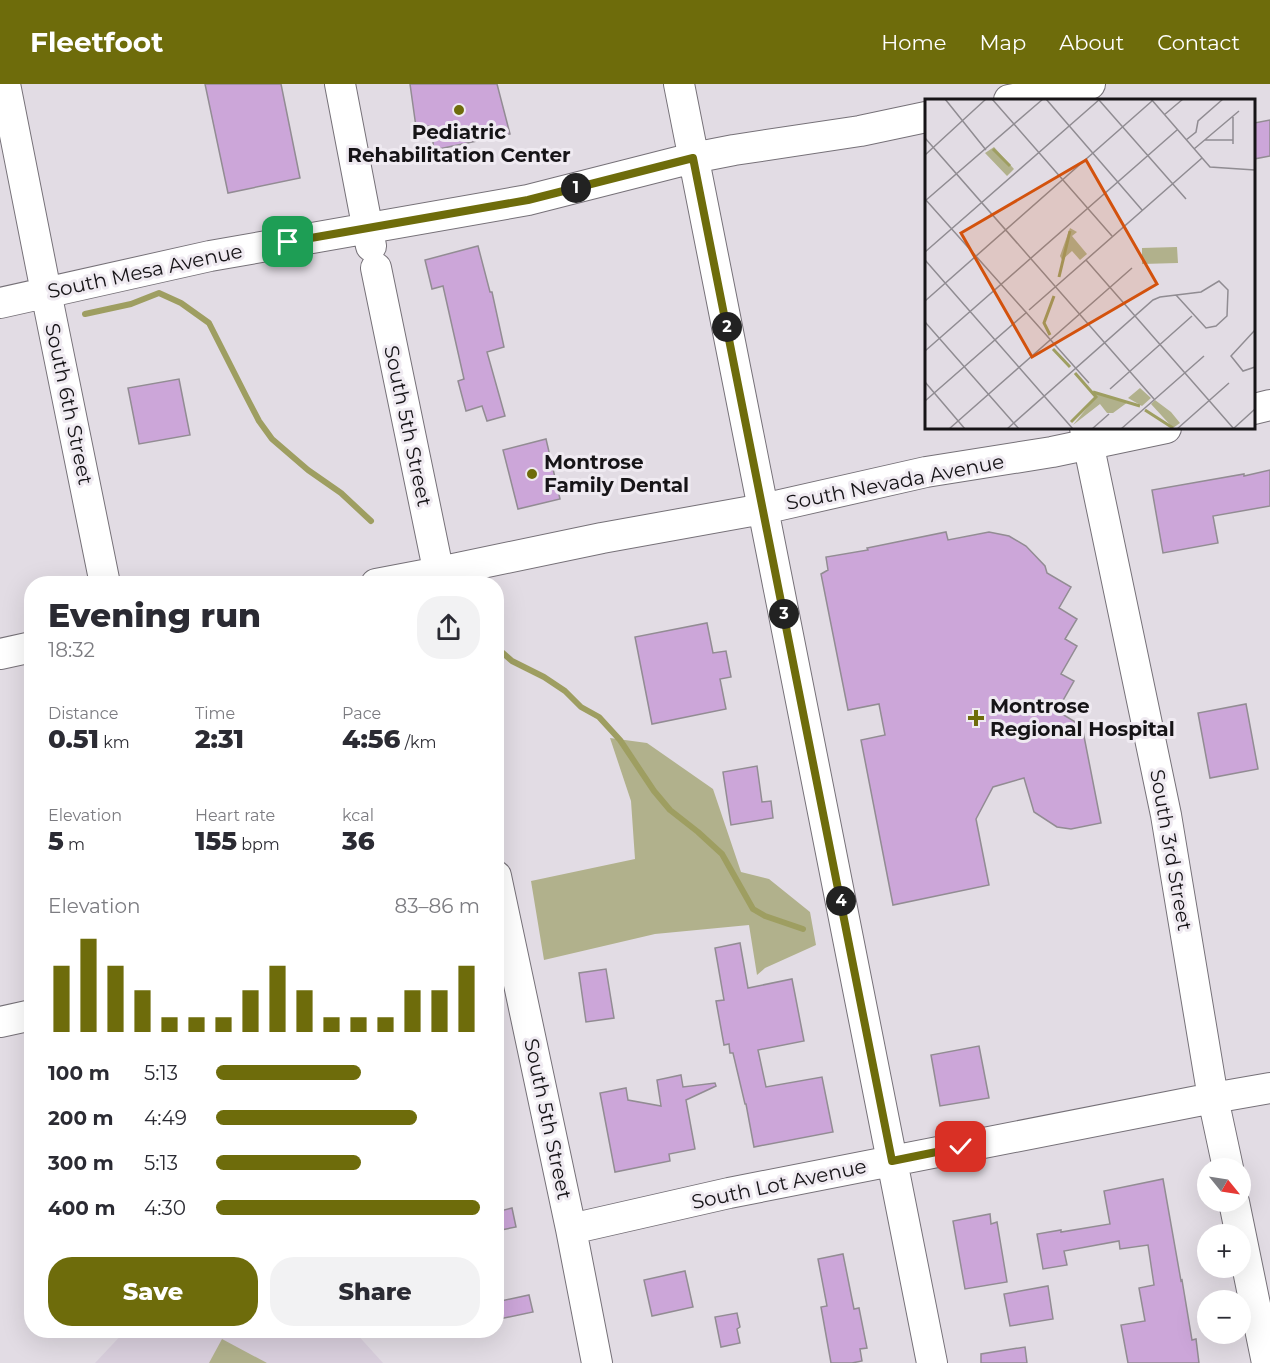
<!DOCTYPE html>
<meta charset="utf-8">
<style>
:root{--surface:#fff;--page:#f2f2f3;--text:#2b2b33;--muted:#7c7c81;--accent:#6e6c0b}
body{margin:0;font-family:Montserrat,sans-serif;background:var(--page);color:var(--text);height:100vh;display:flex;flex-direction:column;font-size:22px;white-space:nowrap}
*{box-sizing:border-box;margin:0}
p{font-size:20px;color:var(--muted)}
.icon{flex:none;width:33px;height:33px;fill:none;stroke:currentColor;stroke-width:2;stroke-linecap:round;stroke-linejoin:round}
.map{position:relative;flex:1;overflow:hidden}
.drawer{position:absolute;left:24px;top:492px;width:480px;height:762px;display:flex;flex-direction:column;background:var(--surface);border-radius:24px;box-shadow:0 6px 24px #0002}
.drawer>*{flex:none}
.needle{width:39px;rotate:120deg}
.fabs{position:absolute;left:1197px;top:1074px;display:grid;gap:12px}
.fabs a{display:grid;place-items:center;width:54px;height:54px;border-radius:50%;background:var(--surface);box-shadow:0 6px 24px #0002;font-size:30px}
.pin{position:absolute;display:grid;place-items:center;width:51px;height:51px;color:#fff;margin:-26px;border-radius:12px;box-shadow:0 3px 9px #0006}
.km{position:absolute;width:30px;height:30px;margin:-15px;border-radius:50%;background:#222;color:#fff;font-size:16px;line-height:30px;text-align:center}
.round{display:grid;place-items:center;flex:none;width:63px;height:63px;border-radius:24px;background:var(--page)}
.summary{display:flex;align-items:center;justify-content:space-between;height:102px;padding:0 24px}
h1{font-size:33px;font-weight:800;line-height:45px}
.stats{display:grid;grid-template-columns:repeat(3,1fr);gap:9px;height:102px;padding:6px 24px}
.stats div{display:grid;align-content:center}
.stats b{font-size:26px;font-weight:800}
.stats small{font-size:16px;font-weight:400}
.stats p{font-size:16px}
.chart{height:168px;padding:12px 24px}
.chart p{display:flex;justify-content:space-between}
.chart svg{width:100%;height:108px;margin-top:6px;stroke:var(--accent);stroke-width:6}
.action{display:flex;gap:12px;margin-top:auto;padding:12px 24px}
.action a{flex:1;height:69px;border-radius:24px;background:var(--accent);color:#fff;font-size:24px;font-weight:800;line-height:69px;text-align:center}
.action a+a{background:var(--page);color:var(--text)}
ul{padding:0 24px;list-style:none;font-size:20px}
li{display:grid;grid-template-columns:96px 72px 1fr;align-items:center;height:45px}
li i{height:15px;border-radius:8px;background:var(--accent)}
header{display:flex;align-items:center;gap:36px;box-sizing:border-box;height:84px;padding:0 30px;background:var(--accent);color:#fff}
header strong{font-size:28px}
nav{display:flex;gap:33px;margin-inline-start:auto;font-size:21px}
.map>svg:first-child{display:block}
.built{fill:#d9cfdd}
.green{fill:#b1b18c}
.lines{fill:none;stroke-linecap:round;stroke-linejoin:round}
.stream{stroke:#9e9e61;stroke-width:6}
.building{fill:#cca6d9;stroke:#928c93;stroke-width:1.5}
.minor-casing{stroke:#767178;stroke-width:32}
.minor{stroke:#fff;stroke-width:30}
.route-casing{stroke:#fff;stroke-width:12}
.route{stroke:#6e6c0b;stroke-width:8}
.poi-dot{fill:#6e6c0b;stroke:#efeaf1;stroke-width:2}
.labels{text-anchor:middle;stroke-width:6;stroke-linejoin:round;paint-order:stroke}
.poi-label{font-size:20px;font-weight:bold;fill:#161417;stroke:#efeaf1;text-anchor:start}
.street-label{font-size:20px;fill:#161417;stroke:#efeaf1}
.inset-river{fill:none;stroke:#9e9e61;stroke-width:3}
.inset-road{fill:none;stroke:#908c92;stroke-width:1.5}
.view{fill:#d3520d;fill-opacity:0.15;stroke:#d3520d;stroke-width:3}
.inset-edge{fill:none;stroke:#161417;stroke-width:3}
</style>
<header>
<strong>Fleetfoot</strong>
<nav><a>Home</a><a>Map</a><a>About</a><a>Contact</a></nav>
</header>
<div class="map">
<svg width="1270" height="1279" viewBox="0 0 1270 1279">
<rect width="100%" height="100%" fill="#e2dce4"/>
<path class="built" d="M126 1246 354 1247 383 1279H95Z"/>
<path class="green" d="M610 654 647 659 713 705 741 788 769 795 810 828 816 861 765 884 757 891 749 841 655 850 544 876 531 797 635 775 631 717Z
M222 1255 267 1279H209Z"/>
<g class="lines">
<path class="stream" d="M85 230 131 220 159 209 181 219 209 239 246 312 259 337 272 355 308 386 341 409 371 437
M496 563 512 577 544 593 565 607 581 623 599 633 620 656 654 707 670 726 698 748 722 770 753 825 765 832 803 845"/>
</g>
<path class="building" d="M205 0H281L300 94 228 109Z
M410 0H497L510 50 434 66 431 42 416 43Z
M1270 36V72L1254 75V39Z
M478 162 490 208H492L504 263 487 268 505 332 487 337 482 322 466 327 458 297 464 295 443 202 432 205 425 176Z
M179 295 190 351 139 360 128 304Z
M546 355 560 415 518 425 503 366Z
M1270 386V422L1213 432 1218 459 1163 469 1152 406 1244 390V392Z
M946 448 948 456 989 448 1009 452 1026 462 1045 482 1047 489 1071 503 1059 524 1077 535 1065 555 1077 562 1061 590 1074 597 1057 627 1082 642 1101 739 1071 745 1057 743 1034 728 1024 694 993 703 976 735 989 801 893 821 861 656 885 651 879 620 848 626 821 490 828 486 826 473 868 466 867 464Z
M707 539 713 569 726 567 731 593 720 595 726 625 652 640 635 553Z
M1246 620 1258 685 1210 694 1198 629Z
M757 682 762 718 771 717 773 734 731 741 723 688Z
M740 859 748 904 792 895 804 957 758 966 766 1003 822 993 833 1048 754 1063 746 1020H745L733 969H730L729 960 724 961 716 917 724 916 715 864Z
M606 885 614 934 586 938 579 889Z
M979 962 989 1014 940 1022 931 971Z
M681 991 683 1003 715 999 716 1002 686 1016 695 1065 669 1070 670 1077 615 1088 600 1009 626 1004 628 1016 661 1022 657 996Z
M1163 1095 1181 1197 1182 1196 1192 1256 1196 1255 1199 1279H1128L1121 1241 1145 1237 1139 1204 1154 1201 1148 1161 1120 1165 1119 1157 1064 1167 1067 1181 1043 1185 1037 1150 1061 1146V1148L1110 1140 1104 1107Z
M512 1124 516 1143 496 1147V1128Z
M990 1130 991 1140 997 1138 1007 1198 965 1205 953 1137Z
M843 1170 854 1225 859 1224 867 1264 860 1265 862 1277 852 1279H831L821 1223 827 1222 818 1175Z
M685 1187 693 1223 652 1232 644 1196Z
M1048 1202 1053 1235 1010 1242 1004 1210Z
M529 1211 533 1228 499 1235 496 1218Z
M737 1229 740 1243 737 1245 740 1259 721 1263 715 1233Z
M1025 1263 1027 1279H981V1270Z"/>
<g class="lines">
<g class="minor-casing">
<path id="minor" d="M5 0 46 208 105 500
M340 0 371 162
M679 0 932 1279
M1009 16 1090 0
M376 184 441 500
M0 219 210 172 528 116 693 74 734 66 860 47 926 33
M1254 325 1270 321
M1085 344 1166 731 1213 1014 1228 1084
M376 500 439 488 602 454 763 425 926 388 1052 368 1166 344
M0 570 32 563
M496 792 571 1145 597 1279
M0 938 32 931
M1234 1118 1267 1279
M571 1145 729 1109 1213 1014 1270 1004"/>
</g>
<use href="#minor" class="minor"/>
</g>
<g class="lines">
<g class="route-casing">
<path id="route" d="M288 158 528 116 693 74 892 1077 961 1063"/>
</g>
<use href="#route" class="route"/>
</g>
<g class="poi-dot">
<circle cx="459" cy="26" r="6"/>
<circle cx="532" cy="390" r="6"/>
<path d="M973 625h6v6h6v6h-6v6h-6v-6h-6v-6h6z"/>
</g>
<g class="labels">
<g class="poi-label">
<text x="459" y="55" text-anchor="middle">Pediatric<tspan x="459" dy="23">Rehabilitation Center</tspan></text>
<text x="544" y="385">Montrose<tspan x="544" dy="23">Family Dental</tspan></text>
<text x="990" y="629">Montrose<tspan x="990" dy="23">Regional Hospital</tspan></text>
</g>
<g class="street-label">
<text transform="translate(145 187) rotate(-12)" y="7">South Mesa Avenue</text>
<text transform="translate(69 320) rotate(78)" y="7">South 6th Street</text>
<text transform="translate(408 342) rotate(78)" y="7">South 5th Street</text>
<text transform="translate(895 398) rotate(-11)" y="7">South Nevada Avenue</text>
<text transform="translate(1171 766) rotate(80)" y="7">South 3rd Street</text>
<text transform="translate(548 1035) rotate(78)" y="7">South 5th Street</text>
<text transform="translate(779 1100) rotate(-12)" y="7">South Lot Avenue</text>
</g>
</g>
<g transform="translate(925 15)">
<rect width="330" height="330" fill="#e2dce4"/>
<path d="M69 48 89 70 82 77 60 54ZM145 129 152 133 147 137 162 155 155 161 147 152 137 161 135 157ZM252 148 253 164 217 165V149ZM215 289 226 299 217 307 203 299ZM167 293 203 303 188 314H182L175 305 148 326 170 299ZM230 301 246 313 255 324 248 329 226 305Z" fill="#b1b18c"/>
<path class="inset-river" d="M68 50 85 67M134 178 145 132M125 236 119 224 129 197M128 250 145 268M168 293 215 307M220 311 248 329M146 323 171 298 150 274"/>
<path class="inset-road" d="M20 0 61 51M67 0 187 137M121 0 217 111M226 0 285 68 330 71M174 1 261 100M239 16 258 0M330 17V36M0 39 229 300M261 41 271 33 273 22 298 0M280 41H308M308 45V18M269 50 314 12M0 56 61 0M0 100 164 284M0 102 118 0M0 153 175 0M0 161 148 330M161 161 309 330M0 202 227 2M104 211 277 59M0 223 94 330M330 231 306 257 318 272 330 268M0 252 252 31M0 283 40 330M185 290 267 217M0 302 102 213M24 330 207 169M82 330 228 201 235 198 276 193 294 182 303 191 302 217 291 227 281 229 251 196M167 330 184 315M196 330 279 257M252 330 304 284M308 330 330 310"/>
<path class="view" d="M161 61 232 185 107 258 36 134Z"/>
<rect width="330" height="330" class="inset-edge"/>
</g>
</svg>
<div class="fabs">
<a><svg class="needle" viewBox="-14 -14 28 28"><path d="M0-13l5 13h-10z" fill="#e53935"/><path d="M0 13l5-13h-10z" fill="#7c7c81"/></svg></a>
<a>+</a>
<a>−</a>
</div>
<div class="pin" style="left:288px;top:158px;background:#1e9e55"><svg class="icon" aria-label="arrive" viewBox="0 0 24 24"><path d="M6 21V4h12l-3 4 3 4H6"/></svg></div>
<div class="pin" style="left:961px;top:1063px;background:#d93025"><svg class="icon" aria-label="check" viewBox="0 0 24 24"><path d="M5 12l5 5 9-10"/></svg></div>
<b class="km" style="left:576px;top:104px">1</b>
<b class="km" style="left:727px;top:243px">2</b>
<b class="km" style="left:784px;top:530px">3</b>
<b class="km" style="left:841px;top:817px">4</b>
<section class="drawer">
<div class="summary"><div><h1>Evening run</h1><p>18:32</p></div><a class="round"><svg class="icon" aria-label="share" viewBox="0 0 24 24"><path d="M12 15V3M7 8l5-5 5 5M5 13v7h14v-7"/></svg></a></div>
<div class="stats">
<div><p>Distance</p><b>0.51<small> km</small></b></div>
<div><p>Time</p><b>2:31</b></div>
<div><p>Pace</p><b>4:56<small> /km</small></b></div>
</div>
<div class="stats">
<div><p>Elevation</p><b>5<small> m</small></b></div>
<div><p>Heart rate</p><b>155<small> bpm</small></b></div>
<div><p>kcal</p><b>36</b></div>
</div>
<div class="chart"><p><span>Elevation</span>83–86 m</p>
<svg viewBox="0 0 160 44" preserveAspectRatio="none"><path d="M5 44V17M15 44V6M25 44V17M35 44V27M45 44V38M55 44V38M65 44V38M75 44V27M85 44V17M95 44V27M105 44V38M115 44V38M125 44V38M135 44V27M145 44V27M155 44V17"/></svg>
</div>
<ul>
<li><b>100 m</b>5:13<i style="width:55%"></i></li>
<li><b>200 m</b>4:49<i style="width:76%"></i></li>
<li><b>300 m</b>5:13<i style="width:55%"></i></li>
<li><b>400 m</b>4:30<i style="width:100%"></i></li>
</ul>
<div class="action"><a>Save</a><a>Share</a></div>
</section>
</div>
